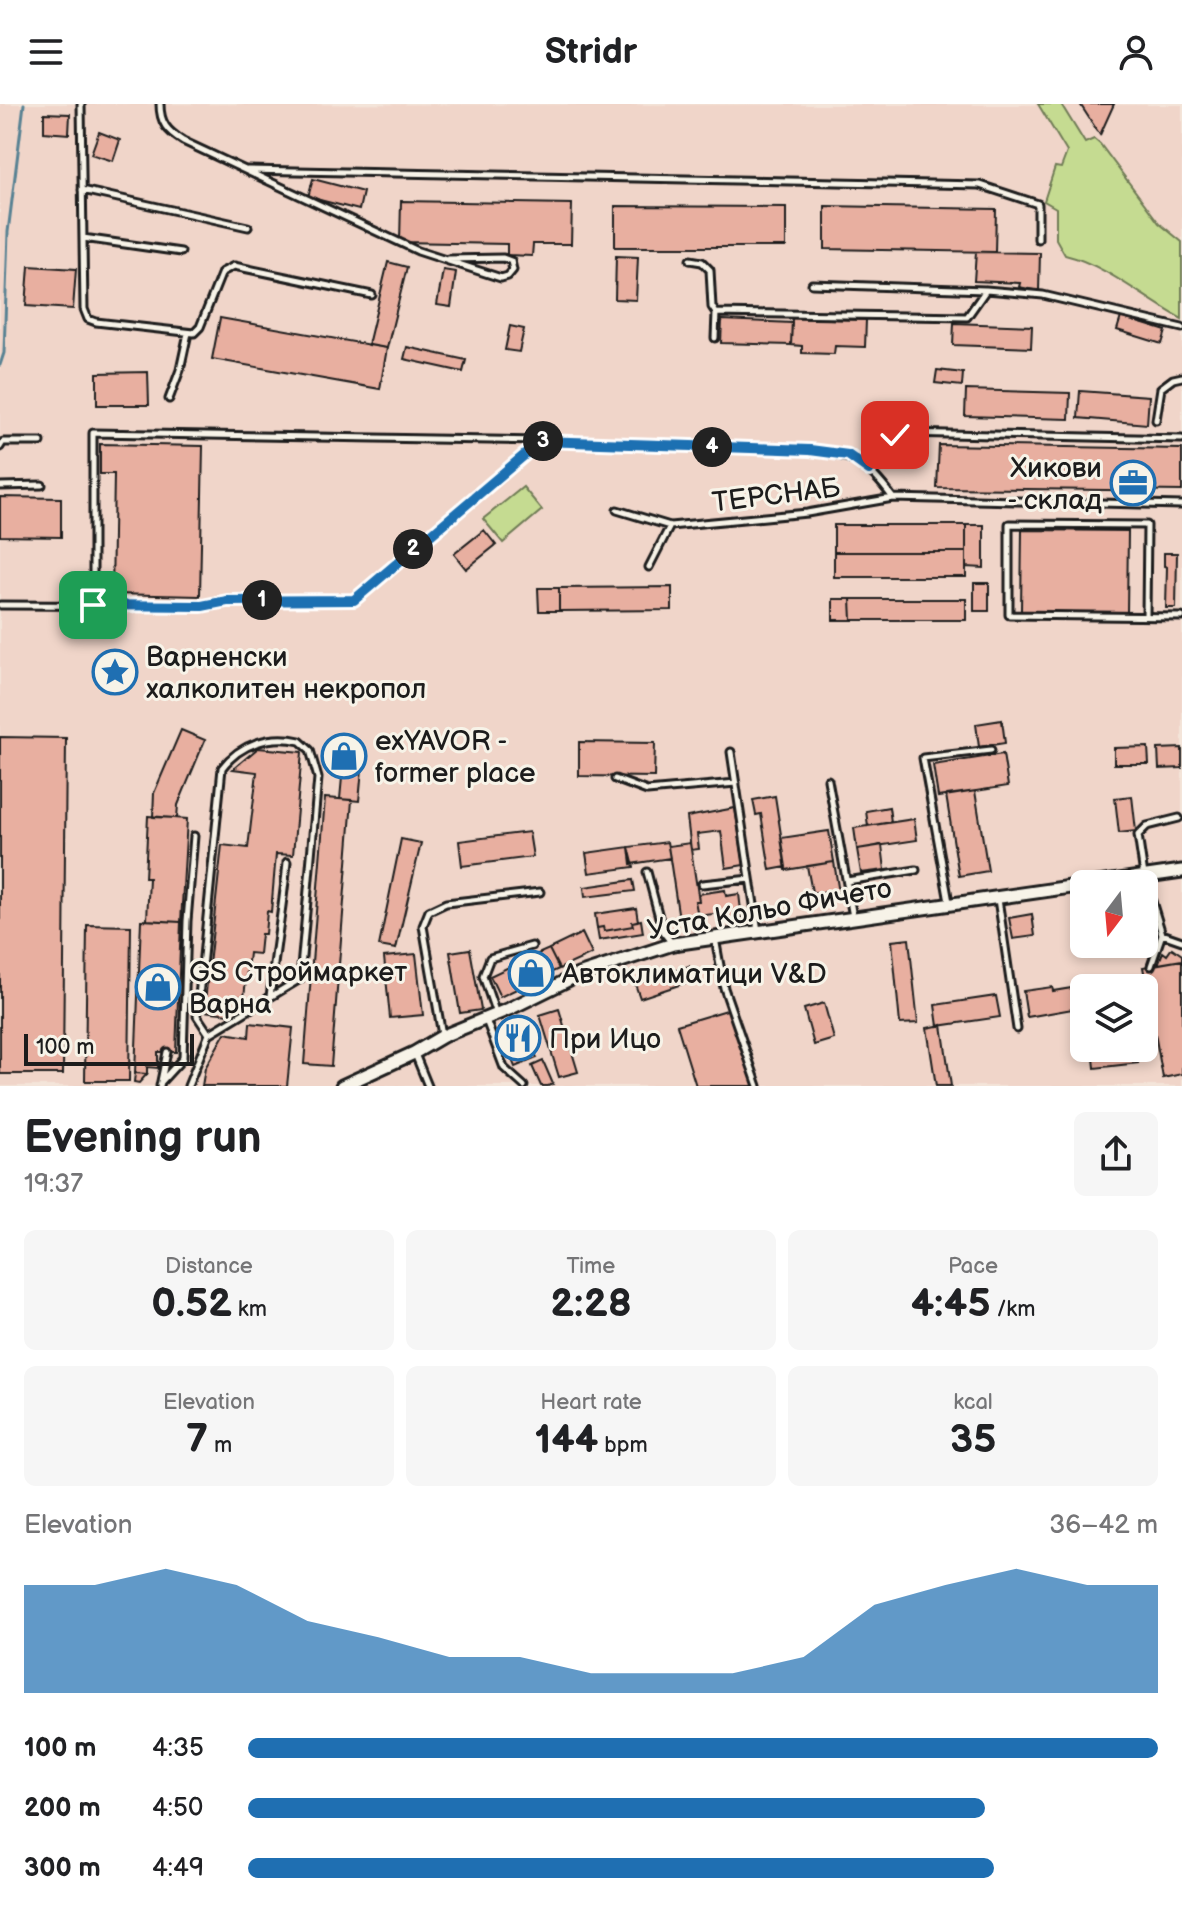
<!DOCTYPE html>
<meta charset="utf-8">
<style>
:root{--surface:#fff;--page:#f6f6f6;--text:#202124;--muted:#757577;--accent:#1f6fb2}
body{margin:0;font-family:"Balsamiq Sans",sans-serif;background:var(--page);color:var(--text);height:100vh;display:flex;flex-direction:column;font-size:30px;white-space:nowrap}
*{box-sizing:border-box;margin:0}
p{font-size:26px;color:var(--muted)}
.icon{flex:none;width:44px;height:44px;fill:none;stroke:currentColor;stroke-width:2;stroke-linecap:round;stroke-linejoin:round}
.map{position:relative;height:982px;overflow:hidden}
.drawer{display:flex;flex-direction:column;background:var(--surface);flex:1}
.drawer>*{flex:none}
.needle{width:52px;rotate:196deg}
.tools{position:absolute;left:1070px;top:766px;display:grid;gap:16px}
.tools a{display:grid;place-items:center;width:88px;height:88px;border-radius:12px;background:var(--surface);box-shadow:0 4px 12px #0003;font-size:40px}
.scale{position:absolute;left:24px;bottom:20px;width:170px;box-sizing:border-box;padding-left:8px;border:4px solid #1c1c1c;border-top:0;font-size:22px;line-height:28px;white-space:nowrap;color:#1c1c1c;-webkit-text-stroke:6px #f7f3e8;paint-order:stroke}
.pin{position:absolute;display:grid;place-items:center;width:68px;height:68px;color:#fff;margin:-34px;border-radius:16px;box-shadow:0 4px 12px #0006}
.km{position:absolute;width:40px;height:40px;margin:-20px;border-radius:50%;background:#222;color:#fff;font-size:22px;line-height:40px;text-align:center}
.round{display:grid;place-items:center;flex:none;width:84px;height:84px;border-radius:12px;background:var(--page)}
.overview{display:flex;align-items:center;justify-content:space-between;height:136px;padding:0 24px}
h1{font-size:44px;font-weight:600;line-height:60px}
.metrics{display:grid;grid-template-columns:repeat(3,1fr);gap:12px;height:136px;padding:8px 24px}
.metrics div{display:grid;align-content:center;border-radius:12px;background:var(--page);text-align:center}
.metrics b{font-size:40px;font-weight:600}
.metrics small{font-size:22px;font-weight:400}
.metrics p{font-size:22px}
.chart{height:224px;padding:16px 24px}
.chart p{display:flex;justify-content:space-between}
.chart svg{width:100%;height:144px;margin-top:8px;fill:var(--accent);opacity:.7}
ul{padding:0 24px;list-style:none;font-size:26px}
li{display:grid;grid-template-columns:128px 96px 1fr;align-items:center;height:60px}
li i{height:20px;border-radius:10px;background:var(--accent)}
header{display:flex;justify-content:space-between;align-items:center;height:104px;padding:0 24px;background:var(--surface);font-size:36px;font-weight:600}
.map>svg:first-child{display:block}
.built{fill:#f0d5c9;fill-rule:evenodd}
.green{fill:#c5db91;stroke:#707c56;stroke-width:2}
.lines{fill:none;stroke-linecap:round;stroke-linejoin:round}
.stream{stroke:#598293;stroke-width:3}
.building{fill:#e8afa0;stroke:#1c1c1c;stroke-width:2}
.service-casing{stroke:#1c1c1c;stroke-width:11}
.minor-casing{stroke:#1c1c1c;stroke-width:17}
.service{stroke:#f7f3e8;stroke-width:5}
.minor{stroke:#f7f3e8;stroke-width:11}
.route-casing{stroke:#fff;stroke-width:16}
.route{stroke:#1f6fb2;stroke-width:10}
.labels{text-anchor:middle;stroke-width:6;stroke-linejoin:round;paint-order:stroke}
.poi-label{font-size:28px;fill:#1c1c1c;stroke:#f7f3e8;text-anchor:start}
.street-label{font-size:28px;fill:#1c1c1c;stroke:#f7f3e8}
</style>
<header><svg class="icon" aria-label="menu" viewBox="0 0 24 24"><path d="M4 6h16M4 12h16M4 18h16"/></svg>Stridr<svg class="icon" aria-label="person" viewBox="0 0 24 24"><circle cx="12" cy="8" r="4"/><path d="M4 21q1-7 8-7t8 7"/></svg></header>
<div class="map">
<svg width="1182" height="982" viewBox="0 0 1182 982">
<rect width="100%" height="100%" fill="#f4e5da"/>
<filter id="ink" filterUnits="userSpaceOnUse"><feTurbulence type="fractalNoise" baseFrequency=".0125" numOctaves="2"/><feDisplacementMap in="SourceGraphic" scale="16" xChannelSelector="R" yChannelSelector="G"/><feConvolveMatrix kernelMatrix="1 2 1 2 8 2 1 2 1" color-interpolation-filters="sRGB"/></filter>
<g filter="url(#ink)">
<path class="built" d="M0 0 1182 1V982H0ZM1084 780H1144V840H1084ZM1084 884H1144V944H1084Z"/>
<path class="green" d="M1038 0H1061L1085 39 1094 35 1100 40 1159 119 1182 138V215C1145 195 1106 161 1065 151L1056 135V104L1044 97 1055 63 1061 64 1067 48Z
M523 383 542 406 503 439 483 415Z"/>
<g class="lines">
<path class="stream" d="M0 261 4 249 8 128 24 0"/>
</g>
<path class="building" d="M1080 0H1114L1100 31Z
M44 9 70 10 69 30 44 28Z
M99 28 120 36 113 57 91 50Z
M313 75 363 88 359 106 308 93Z
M401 97 572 100 571 140H533L532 152 507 151V140L400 138Z
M615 102 786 103V143H615Z
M825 102 996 105 995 148 825 145Z
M976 148 1040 149 1039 187 1019 183 1020 179 974 177Z
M616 152 638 153 636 196 615 195Z
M388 158 407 163 387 244 368 241Z
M29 162 76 165 73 205 26 202Z
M443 166 456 168 451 203 437 201Z
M1121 213 1166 227 1162 240 1117 226Z
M220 214 387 244 380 285 212 255Z
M792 214 866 216 865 243 835 242 834 250 802 249V242L791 241Z
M722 216 792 219 791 241 721 239Z
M954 219 1032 222 1031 244 953 241Z
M510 222 524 225 519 248 505 246Z
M407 243 466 256 463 268 404 255Z
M937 266 963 269 962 282 935 279Z
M148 268 149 301H97V269Z
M966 286 1070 289 1069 315 965 312Z
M1080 287 1149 292 1147 320 1078 314Z
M100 340 203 342 200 492 112 490 114 370H100Z
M939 341 1182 345V387L937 384Z
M0 393 61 394V433L0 432Z
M834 421H966V448H834Z
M966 421H984V464L966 463Z
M484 426 496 441 466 465 454 450Z
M1022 426 1128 427 1127 509 1021 507Z
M834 448H966V473H834Z
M1164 449H1177L1176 504H1166L1167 463 1164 462Z
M974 479H989V507H974Z
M672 483V506L559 507V484Z
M538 484H559V507H539Z
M833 495H851L852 516H833Z
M851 495H966V516H852Z
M1002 616 1005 639 979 643 976 620Z
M181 626 205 636 178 701 177 714 153 713 154 689Z
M0 633 66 634 63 970H0Z
M579 638 655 639 654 673 579 672Z
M1148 643 1149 660H1114V644Z
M258 644 302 648 293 751 276 750 271 808 267 807 265 830H261L259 850 249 849 244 893 231 892 229 910 204 907 222 741 248 744 257 668 233 665Z
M1182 644V664L1159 665 1158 645Z
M1003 650 1008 682 938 693 933 661Z
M344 652 363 654 359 697 340 695Z
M975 687 988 767 959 772 946 691Z
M775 692 786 763 770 766 761 710 756 711 753 696Z
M1132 692 1136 727 1119 729 1115 694Z
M325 694 352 696 331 962 304 960Z
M889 703 891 718 868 722 866 707Z
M735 704 744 761 726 764 721 727 697 730 699 745 691 746 687 713Z
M148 712 187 715 181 818 147 816 149 774H145Z
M914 715 917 736 857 745 854 724Z
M829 727 834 758 786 766 781 734Z
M529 728 533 753 462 762 459 737Z
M401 735 421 739 396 845 379 842Z
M667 738 670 754 631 760 629 743Z
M690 739 699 797H695L698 812 679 815 668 742Z
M882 741 885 766 861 769 857 745Z
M629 743 634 763 589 769 586 749Z
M834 758 839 789 812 788 807 762Z
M633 776 635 787 585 793 584 783Z
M725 786 726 792 739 790 742 815 722 817 721 809 698 812 695 797H699L698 790Z
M636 804 638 817 632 818 633 822 604 827 603 823 597 824 595 810Z
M1032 810 1035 832 1013 835 1009 814Z
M141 816 181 818 176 948H158V964L147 963V970L135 969Z
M641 816 643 829 599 836 597 824 603 823 604 827 633 822 632 818Z
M87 821 131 822 129 977H85Z
M1149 822 1153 845 1136 847 1135 840H1144V823Z
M582 829 592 850 559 865 549 845Z
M909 835 918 919 900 920 892 837Z
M1172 844 1182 851V856L1158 860 1163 848 1167 851Z
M470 845 481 906 460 909 450 848Z
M549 845 559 865 541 873 531 853Z
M416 850 423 911 390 914 384 853Z
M531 853 541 873 523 882 513 861Z
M1182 856V970L1163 974 1143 863Z
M513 861 523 882 500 893 490 872Z
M689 862 694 876 640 894 635 880Z
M1127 876 1128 884H1085L1084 882Z
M1084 882V903L1027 913 1023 887 1052 883 1053 887Z
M996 892 1000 913 938 922 935 901Z
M824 899 834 935 814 941 804 905Z
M559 905 578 968 559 973 540 911Z
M730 905 754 982H696L677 921Z
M250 919 293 924 287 982H202L205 964 225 929 249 933Z
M942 921 951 982H936L927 924Z
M525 924 537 954 515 963 503 933Z
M1093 944H1136L1138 959 1095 964Z
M543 957 553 980 548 982H541L532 962Z
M135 969 147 970 139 979 134 978Z"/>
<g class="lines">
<g class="service-casing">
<path id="service" d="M81 0 84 205 88 215 96 218 194 229 200 223 222 168 234 162 372 191
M160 0C160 19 167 27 183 37L418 147 501 174 508 172 513 166 511 157 503 154 448 155
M247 66 980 81 1038 100V135
M82 86 248 123
M83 134 181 148
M690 156 702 158 710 166 712 203 716 209
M812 180 985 186
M715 234 716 209 967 213 986 186 1043 191 1182 224
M169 295 180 266 188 229
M1156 316 1161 284 1173 275 1182 273
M0 343 3 338H41
M869 366 895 331 903 329 1182 335
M0 382 42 381
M617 406 670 422 807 409 893 394 1182 401
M649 463 670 422
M0 501 202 502 227 497 354 496 540 337
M93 501V329L541 337 810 346C856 353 865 357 893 394
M1146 512 1147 421 1009 420V511L1182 513
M731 648 758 827
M615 675 647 687 736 679
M828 676 853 813
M647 768 663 828 672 839
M847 777 916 766
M702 780 750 775
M998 795 1017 925
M949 798 923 654 991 646
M1162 830 1182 837
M715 834 724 884 758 982
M1151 862 1162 830 1144 771 1138 731 1147 722 1179 714
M270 893C275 847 283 803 287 758
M496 910 483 872 490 854 532 842
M486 916 504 964 524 982
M442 931 423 822 429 807 446 799 540 788
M415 950 428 982
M161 978 183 954 187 817 194 732
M160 982 167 948
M188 982 209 930 300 875 318 674 310 646 300 637C270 630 240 640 222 664L197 912 209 930"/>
</g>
<g class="minor-casing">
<path id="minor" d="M342 982 414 949 443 932 509 905 578 871 673 840 1182 767"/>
</g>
<use href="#service" class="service"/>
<use href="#minor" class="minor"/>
</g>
</g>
<g class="lines" filter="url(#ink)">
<g class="route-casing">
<path id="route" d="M93 501 202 502 227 497 354 496 541 337 810 346 848 351 869 366 895 331"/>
</g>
<use href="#route" class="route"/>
</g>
<defs>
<g id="office-ring" transform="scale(2.3)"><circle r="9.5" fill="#f7f3e8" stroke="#1f6fb2" stroke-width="1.5"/><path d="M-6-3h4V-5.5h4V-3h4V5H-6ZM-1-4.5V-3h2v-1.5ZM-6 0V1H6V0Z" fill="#1f6fb2"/></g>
<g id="sight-ring" transform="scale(2.3)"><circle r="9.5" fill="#f7f3e8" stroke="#1f6fb2" stroke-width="1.5"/><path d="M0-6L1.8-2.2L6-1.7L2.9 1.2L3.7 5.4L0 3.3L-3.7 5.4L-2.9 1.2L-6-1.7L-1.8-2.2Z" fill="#1f6fb2"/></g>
<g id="shop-ring" transform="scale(2.3)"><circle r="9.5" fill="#f7f3e8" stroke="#1f6fb2" stroke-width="1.5"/><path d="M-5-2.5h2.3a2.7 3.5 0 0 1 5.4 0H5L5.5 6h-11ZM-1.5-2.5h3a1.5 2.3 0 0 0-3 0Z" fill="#1f6fb2"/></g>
<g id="restaurant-ring" transform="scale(2.3)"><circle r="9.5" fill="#f7f3e8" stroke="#1f6fb2" stroke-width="1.5"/><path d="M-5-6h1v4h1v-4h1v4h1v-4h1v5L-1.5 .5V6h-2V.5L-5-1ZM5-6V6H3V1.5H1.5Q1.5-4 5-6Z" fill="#1f6fb2"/></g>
</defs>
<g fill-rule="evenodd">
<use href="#office-ring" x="1133" y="379"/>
<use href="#sight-ring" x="115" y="568"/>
<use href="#shop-ring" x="344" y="652"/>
<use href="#shop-ring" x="531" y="869"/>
<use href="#shop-ring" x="158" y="883"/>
<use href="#restaurant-ring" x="518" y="934"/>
</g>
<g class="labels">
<g class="poi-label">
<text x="1102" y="373" text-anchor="end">Хикови<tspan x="1102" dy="32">- склад</tspan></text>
<text x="146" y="562">Варненски<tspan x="146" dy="32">халколитен некропол</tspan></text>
<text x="375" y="646">exYAVOR -<tspan x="375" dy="32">former place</tspan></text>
<text x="189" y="877">GS Строймаркет<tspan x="189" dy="32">Варна</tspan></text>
<text x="562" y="879">Автоклиматици V&amp;D</text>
<text x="549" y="944">При Ицо</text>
</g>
<g class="street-label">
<text transform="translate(776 390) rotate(-7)" y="10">ТЕРСНАБ</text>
<text transform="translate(769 804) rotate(-10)" y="10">Уста Кольо Фичето</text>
</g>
</g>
</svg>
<div class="tools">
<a><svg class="needle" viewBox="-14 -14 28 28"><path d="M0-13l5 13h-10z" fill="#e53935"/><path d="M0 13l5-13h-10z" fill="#757577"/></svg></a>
<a><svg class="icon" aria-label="layers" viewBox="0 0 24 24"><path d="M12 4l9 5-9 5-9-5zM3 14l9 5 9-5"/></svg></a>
</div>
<div class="scale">100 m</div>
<div class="pin" style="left:93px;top:501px;background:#1e9e55"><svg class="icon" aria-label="arrive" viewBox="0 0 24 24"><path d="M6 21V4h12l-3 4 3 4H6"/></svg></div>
<div class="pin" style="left:895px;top:331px;background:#d93025"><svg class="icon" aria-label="check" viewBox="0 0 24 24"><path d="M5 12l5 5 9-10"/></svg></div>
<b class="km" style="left:262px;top:496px">1</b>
<b class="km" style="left:413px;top:445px">2</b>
<b class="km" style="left:543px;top:337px">3</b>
<b class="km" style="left:712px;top:343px">4</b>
</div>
<section class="drawer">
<div class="overview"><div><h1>Evening run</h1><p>19:37</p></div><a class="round"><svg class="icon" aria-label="share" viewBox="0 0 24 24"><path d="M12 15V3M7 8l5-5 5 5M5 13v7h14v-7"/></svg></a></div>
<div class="metrics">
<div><p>Distance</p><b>0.52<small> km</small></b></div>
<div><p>Time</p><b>2:28</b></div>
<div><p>Pace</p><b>4:45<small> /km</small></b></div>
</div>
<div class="metrics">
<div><p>Elevation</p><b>7<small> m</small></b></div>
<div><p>Heart rate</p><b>144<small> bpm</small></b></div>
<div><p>kcal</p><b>35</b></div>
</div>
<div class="chart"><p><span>Elevation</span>36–42 m</p>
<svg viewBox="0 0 160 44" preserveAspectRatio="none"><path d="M0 44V11L10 11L20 6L30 11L40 22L50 27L60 33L70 33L80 38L90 38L100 38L110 33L120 17L130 11L140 6L150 11L160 11V44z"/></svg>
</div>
<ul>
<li><b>100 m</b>4:35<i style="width:100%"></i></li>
<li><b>200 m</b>4:50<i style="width:81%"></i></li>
<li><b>300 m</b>4:49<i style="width:82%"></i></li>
</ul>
</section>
